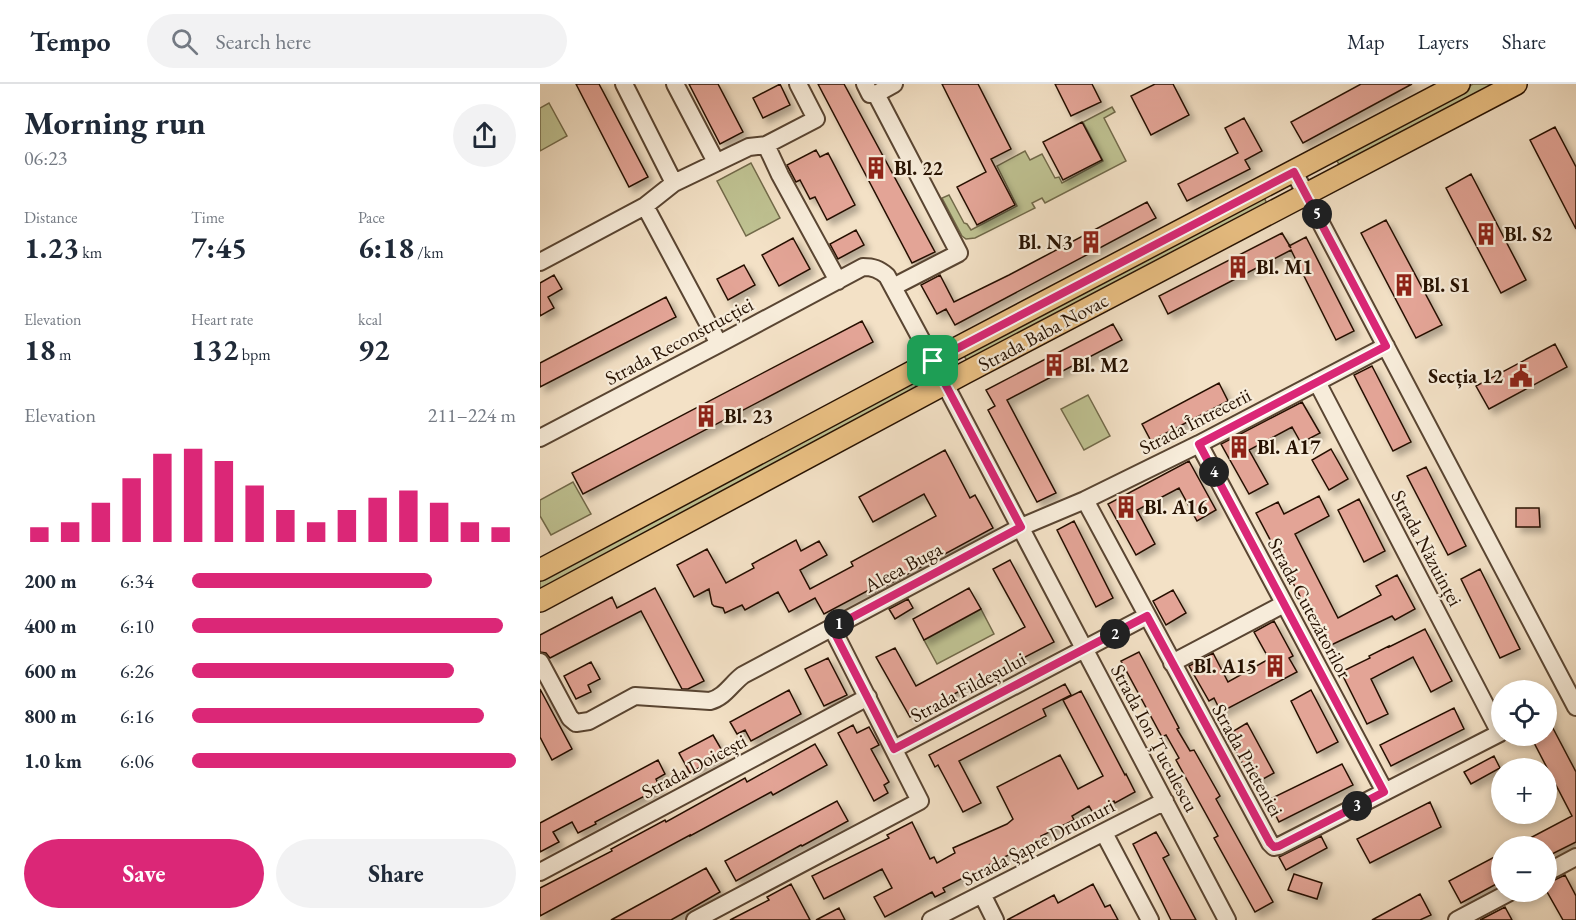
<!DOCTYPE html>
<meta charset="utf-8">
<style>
:root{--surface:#fff;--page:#f2f2f3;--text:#1f2937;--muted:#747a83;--line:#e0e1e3;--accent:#db2777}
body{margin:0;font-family:"EB Garamond",serif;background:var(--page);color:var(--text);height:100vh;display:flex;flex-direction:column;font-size:22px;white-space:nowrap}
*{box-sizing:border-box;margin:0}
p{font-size:20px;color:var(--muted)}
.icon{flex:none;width:33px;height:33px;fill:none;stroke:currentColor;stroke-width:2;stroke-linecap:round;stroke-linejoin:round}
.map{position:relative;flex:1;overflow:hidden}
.panel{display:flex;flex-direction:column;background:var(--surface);width:540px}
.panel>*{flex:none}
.controls{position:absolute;left:951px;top:596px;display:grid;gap:12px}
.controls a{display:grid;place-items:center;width:66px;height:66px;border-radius:50%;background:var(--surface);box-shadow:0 3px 9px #0003;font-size:30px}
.pin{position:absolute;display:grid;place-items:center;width:51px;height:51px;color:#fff;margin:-26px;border-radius:12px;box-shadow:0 3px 9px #0006}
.km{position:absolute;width:30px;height:30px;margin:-15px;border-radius:50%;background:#222;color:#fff;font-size:16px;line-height:30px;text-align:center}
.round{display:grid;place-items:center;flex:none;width:63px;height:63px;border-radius:32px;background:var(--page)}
.overview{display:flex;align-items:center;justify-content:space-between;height:102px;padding:0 24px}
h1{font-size:33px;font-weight:700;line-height:45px}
.metrics{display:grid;grid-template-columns:repeat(3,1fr);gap:9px;height:102px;padding:6px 24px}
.metrics div{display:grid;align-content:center}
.metrics b{font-size:30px;font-weight:700}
.metrics small{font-size:16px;font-weight:400}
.metrics p{font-size:16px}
.chart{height:168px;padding:12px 24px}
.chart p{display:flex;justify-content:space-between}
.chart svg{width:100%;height:108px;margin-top:6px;stroke:var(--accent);stroke-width:6}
.primary-button{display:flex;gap:12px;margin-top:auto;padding:12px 24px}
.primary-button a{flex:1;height:69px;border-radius:36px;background:var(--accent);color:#fff;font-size:24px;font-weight:700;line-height:69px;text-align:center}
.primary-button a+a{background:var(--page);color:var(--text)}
ul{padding:0 24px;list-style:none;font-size:20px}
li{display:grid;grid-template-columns:96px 72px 1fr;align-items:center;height:45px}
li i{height:15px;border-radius:8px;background:var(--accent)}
header{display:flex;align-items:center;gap:36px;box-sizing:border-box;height:84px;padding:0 30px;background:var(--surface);border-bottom:2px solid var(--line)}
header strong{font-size:28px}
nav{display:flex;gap:33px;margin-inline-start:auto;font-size:21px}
.search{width:420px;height:54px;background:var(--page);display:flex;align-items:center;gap:15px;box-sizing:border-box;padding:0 21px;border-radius:33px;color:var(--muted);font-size:22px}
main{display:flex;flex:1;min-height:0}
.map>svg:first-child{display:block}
.green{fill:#bfc292;stroke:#726a4a;stroke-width:1.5}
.building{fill:#e3a496;stroke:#261101;stroke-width:1.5;filter:url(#shadow)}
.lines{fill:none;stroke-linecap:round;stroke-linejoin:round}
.minor-casing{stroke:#594532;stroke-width:20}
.major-casing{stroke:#261101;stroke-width:24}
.minor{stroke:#f7ecda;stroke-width:16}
.major{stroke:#eac083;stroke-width:21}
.route-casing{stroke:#fff;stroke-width:12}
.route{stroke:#db2777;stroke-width:8}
.labels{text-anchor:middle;stroke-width:4.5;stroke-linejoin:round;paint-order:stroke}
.poi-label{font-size:20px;font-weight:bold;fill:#261101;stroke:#f7ecda;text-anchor:start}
.street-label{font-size:20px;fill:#261101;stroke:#f7ecda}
</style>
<header>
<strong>Tempo</strong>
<div class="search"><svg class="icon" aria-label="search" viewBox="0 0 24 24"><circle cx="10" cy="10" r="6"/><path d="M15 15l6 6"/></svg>Search here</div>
<nav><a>Map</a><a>Layers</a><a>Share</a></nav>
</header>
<main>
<section class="panel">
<div class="overview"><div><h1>Morning run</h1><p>06:23</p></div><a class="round"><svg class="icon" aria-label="share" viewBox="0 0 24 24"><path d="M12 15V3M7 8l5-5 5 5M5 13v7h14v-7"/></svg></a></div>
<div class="metrics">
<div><p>Distance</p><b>1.23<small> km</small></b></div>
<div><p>Time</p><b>7:45</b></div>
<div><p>Pace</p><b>6:18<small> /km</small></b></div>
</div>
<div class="metrics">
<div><p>Elevation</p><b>18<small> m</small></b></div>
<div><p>Heart rate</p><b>132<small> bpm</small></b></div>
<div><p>kcal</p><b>92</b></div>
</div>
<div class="chart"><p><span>Elevation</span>211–224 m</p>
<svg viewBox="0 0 160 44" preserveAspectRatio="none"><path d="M5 44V38M15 44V36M25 44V28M35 44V18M45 44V8M55 44V6M65 44V11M75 44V21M85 44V31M95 44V36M105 44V31M115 44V26M125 44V23M135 44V28M145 44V36M155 44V38"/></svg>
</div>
<ul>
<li><b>200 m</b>6:34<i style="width:74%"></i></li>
<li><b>400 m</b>6:10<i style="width:96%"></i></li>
<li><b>600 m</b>6:26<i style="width:81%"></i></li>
<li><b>800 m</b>6:16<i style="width:90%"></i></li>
<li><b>1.0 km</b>6:06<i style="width:100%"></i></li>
</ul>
<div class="primary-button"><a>Save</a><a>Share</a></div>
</section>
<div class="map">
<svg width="1036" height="836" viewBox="0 0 1036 836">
<defs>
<filter id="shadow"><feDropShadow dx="5" dy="5" stdDeviation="3" flood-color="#0004"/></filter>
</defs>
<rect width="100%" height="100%" fill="#f3e1c6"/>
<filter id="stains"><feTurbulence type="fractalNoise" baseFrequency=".00333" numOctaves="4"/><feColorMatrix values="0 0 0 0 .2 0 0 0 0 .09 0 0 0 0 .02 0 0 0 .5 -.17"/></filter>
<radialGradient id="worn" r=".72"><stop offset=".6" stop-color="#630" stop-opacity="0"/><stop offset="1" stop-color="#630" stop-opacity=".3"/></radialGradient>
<path class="green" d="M933 0H956L800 82 797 77 790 76Z
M9 19 27 52 0 67V24Z
M572 23 575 28 564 34 586 77 505 119 502 114 492 119 495 124 435 154 426 155 422 152 402 114 409 111 424 139 427 140 431 146 477 122 457 82 485 67 490 76 502 70 515 94 519 93 522 99 563 77 543 38Z
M211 79 240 134 206 152 177 97Z
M724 113 727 120 428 278 424 272Z
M373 298 378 304 0 509V495Z
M548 311 570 352 544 366 521 325Z
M33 398 51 430 11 451 0 432V416Z
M441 525 454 550 397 580 384 556Z"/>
<path class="building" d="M36 0H59L108 93 89 103Z
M149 0H178L203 48 180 60Z
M240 0 250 21 223 34 213 14Z
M278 0H304L395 168 372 179Z
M402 0H438L471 65 451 75 475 121 437 141 417 103 446 88Z
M515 0H552L561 18 531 32Z
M615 0H633L649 31 611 51 591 12Z
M821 0H872L763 59 751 38Z
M704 34 722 67 705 76 710 85 647 117 638 100 698 69 685 44Z
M542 38 562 76 523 96 503 58Z
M1015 43 1036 83V145L990 56Z
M276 66 280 73 288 69 315 121 287 136 275 113 270 115 260 96 256 98 247 81Z
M931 90 986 196 961 209 906 104Z
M607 118 616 134 415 241 406 225 397 230 381 201 400 191 414 218 469 191Z
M846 136 902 241 876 254 821 149Z
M316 146 324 161 298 175 290 160Z
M742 149 751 164 749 162 766 153 814 247 796 256 751 166 628 230 619 212Z
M253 154 270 185 239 202 222 171Z
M204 181 215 201 188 216 177 195Z
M14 191 22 205 8 213 14 224 0 232V199Z
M126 213 136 233 0 303V279Z
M322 237 333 258 43 410 32 389Z
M573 240 582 256 467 316 516 409 497 418 448 326 455 322 446 306Z
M1015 260 1027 283 949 325 936 302Z
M832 282 871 358 853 367 814 291Z
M679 299 688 317 611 357 602 340Z
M762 318 780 349 761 359 752 343 709 366 728 400 709 410 681 360Z
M791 365 808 395 789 406 772 376Z
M405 366 430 414 435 411 453 444 329 511 327 507 284 530 275 514 249 528 238 508 205 526 202 521 185 529 183 524 174 522 172 520 169 505 154 513 137 481 167 465 186 499 214 484 212 480 256 456 261 467 279 457 287 471 260 486 270 505 313 482 311 478 396 432 384 410 333 438 319 413Z
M649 377 676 426 657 437 639 404 597 426 615 460 596 471 568 420Z
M886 383 926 462 908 471 867 392Z
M779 412 789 432 755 450 798 534 841 511 836 502 857 491 875 525 855 536 852 532 787 563 716 429 738 418 744 430Z
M819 415 845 467 824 478 798 426Z
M976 424H999L1000 443H976Z
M534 437 573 514 556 523 517 446Z
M470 476 514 558 370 633 336 573 355 564 376 602 485 543 453 485Z
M940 485 980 565 960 574 921 495Z
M115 504 164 597 148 605H142L101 527 10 574 6 569 0 568V551L72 513 77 524Z
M429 504 441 525 384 556 373 535Z
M633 506 646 529 626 541 613 517Z
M368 515 373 524 355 535 349 525Z
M734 537 753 572 749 574 757 588 681 628 674 614 669 617 649 582 673 569 688 598 729 575 714 548Z
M885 545 912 597 891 608 873 573 831 595 848 630 827 640 801 588 830 574 829 572 849 562V563Z
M599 568 639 644 637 645 650 667 654 666 680 712 676 715 733 818 715 828 674 754 678 752 636 676 639 674 626 651 622 653 581 577Z
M288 574 307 611 284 622 265 585Z
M51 578 60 595 48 601 51 608 36 615 24 592Z
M525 600 531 611 503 625 506 632 419 677 441 719 423 728 398 681 395 683 389 671Z
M0 605 32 665 12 676 0 653Z
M249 606 261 630 211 657 205 646 197 650 190 638Z
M771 606 798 658 777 669 751 617Z
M541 607 585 691 586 690 595 708 575 719 574 717 553 729 549 722 532 732 534 736 501 752 502 754 403 804 405 808 395 813 392 808 345 833 334 813 352 804 342 785 284 815 272 792 349 754 347 751 372 738 390 775 394 773 397 779 415 769 413 764 467 740 473 735 457 703 520 671 538 705 563 692 523 616Z
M914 624 924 645 851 682 840 661Z
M1006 631 1036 688V758L1006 773V762H975L1032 732 990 651H1006Z
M707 639 734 689 714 700 687 651Z
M313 641 317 649 329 643 339 661 331 665 349 698 344 701 348 709 334 717 298 649Z
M173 651 184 670 150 689 139 669Z
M275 660 287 681 233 711 231 708 150 752V751L0 832V804L72 767 71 765 125 736 126 738 205 694 207 698Z
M954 672 960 684 931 700 924 688Z
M118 676 125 690 116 695 120 704 55 738 56 740 38 749 32 738 13 748 19 758 0 768V739Z
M802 680 813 701 739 738 728 716Z
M297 717 308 737 262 762 261 761 196 797 185 777Z
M890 718 901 743 830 779 817 755Z
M616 748 629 771 623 774 656 836H631L593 760Z
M781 752 787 764 746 786 739 773Z
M962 769V797L921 819 909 797Z
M166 784 180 808 147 827 131 836H71Z
M754 790 782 799 777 815 748 806Z
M1025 791 1036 812V836H1023L1006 806V800Z
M251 800 270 836H190L229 816 227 813Z
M553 800 565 823 570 821 578 836H467L514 811 518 819Z
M880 810 891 831 880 836H832Z
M965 823 972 836H940Z
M299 824 305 836H276Z"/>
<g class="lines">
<g class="minor-casing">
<path id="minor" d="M84 0 134 99
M135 0 176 78
M325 0 330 10H336L419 169 353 203
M336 10 354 0
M226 61 240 91 298 197
M754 88 1036 623
M105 122 179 260
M0 178 105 122 134 99 209 63 226 61 276 35 258 0
M0 354 179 260 323 183C333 183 339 185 347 192L388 268 687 836
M659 360 845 708
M545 416 730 759 734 763 739 762 960 649 777 298
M0 578 30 634 36 639 49 637 95 612 170 617C185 613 191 600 203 591L481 443 545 416 659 360 846 262
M632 579 744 520
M354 665 607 532
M564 749 610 836
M0 788 328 613
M1006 789 1036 773
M442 810 455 836
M155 836 380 717 292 544
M391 836 625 717
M917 836 972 807"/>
</g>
<g class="major-casing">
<path id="major" d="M0 486 413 266 919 0
M0 517 425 289 976 0"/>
</g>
<use href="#minor" class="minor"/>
<use href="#major" class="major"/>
</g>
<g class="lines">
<g class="route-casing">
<path id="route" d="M754 88 846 262 659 360 844 708 739 762 734 763 730 759 607 532 354 665 292 544 481 443 393 277Z"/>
</g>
<use href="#route" class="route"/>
</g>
<defs>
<g id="building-bare" transform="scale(1.8)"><path d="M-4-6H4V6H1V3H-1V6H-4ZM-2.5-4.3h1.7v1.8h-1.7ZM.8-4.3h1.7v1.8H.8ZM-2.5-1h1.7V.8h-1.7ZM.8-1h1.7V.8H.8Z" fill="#8f2418" stroke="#f7ecda" stroke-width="2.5" paint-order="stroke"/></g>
<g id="civic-bare" transform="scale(1.8)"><path d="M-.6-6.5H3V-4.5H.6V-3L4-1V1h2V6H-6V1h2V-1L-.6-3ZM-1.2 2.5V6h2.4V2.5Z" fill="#8f2418" stroke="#f7ecda" stroke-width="2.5" paint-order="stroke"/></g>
</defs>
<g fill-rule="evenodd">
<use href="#building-bare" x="336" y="84"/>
<use href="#building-bare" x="946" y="150"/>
<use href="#building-bare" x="551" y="158"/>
<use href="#building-bare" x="698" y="183"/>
<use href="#building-bare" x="864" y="201"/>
<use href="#building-bare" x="514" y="281"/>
<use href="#civic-bare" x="981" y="292"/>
<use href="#building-bare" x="166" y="332"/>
<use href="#building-bare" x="699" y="363"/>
<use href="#building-bare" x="586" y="423"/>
<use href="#building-bare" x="735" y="582"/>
</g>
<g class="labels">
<g class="poi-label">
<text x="354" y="91">Bl. 22</text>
<text x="964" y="157">Bl. S2</text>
<text x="533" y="165" text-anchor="end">Bl. N3</text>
<text x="716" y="190">Bl. M1</text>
<text x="882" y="208">Bl. S1</text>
<text x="532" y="288">Bl. M2</text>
<text x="963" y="299" text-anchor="end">Secția 12</text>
<text x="184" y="339">Bl. 23</text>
<text x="717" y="370">Bl. A17</text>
<text x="604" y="430">Bl. A16</text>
<text x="717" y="589" text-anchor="end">Bl. A15</text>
</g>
<g class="street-label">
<text transform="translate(503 248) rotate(-28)" y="7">Strada Baba Novac</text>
<text transform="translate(139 257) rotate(-28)" y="7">Strada Reconstrucției</text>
<text transform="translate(655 337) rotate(-27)" y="7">Strada Întrecerii</text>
<text transform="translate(887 464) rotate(62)" y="7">Strada Năzuinței</text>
<text transform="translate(363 483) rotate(-28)" y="7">Aleea Buga</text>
<text transform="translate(770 524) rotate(62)" y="7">Strada Cutezătorilor</text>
<text transform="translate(428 603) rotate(-28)" y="7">Strada Fildeșului</text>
<text transform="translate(615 654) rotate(62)" y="7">Strada Ion Țuculescu</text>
<text transform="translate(708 676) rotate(61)" y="7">Strada Prieteniei</text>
<text transform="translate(154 682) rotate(-28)" y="7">Strada Doicești</text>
<text transform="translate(498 758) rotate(-27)" y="7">Strada Șapte Drumuri</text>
</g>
</g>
<rect width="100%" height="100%" filter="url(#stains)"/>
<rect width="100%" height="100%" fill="url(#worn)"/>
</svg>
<div class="controls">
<a><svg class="icon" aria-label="locate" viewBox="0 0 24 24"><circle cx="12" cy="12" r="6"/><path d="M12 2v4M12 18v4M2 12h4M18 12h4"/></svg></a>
<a>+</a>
<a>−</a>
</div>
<div class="pin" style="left:393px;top:277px;background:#1e9e55"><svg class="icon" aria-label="arrive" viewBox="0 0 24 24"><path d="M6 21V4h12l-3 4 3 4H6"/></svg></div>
<b class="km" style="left:299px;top:540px">1</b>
<b class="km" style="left:575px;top:550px">2</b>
<b class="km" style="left:817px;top:722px">3</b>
<b class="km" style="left:674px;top:388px">4</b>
<b class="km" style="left:777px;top:130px">5</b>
</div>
</main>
